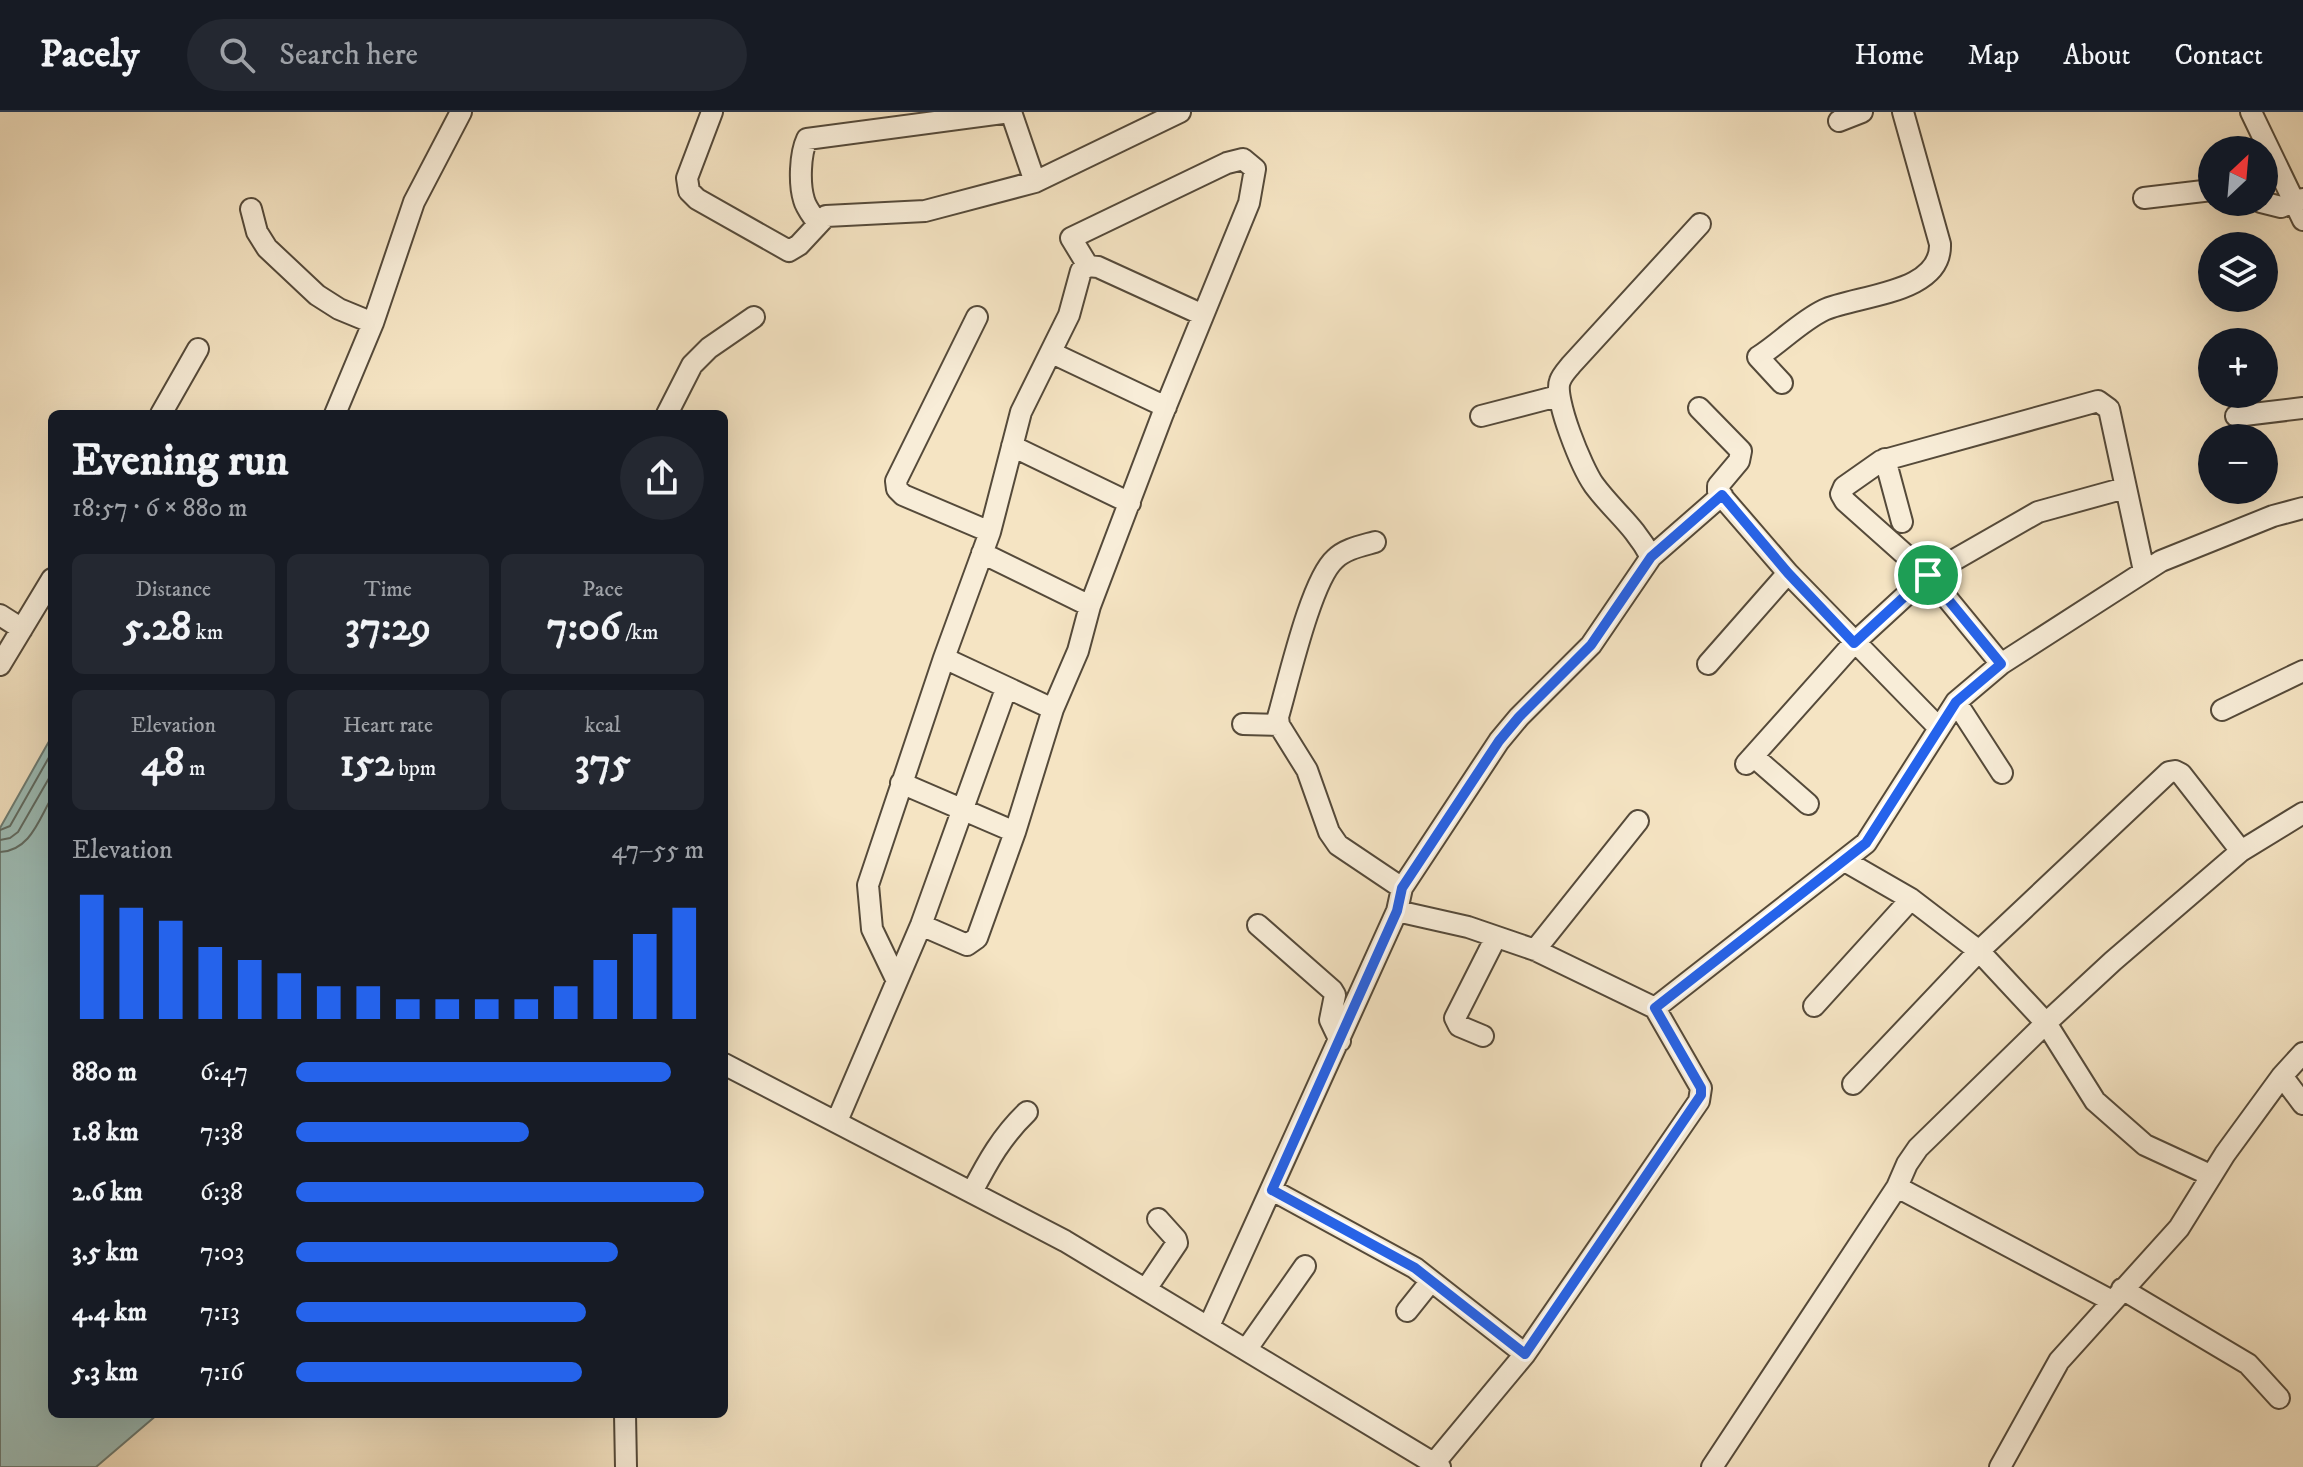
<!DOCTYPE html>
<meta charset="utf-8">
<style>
:root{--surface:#171b24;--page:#242831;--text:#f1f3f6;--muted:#9ea1a6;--line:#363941;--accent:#2563eb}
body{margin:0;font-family:"IM FELL DW Pica",serif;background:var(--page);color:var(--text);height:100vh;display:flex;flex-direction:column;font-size:30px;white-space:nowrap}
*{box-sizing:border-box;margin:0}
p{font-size:26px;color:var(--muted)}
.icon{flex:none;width:44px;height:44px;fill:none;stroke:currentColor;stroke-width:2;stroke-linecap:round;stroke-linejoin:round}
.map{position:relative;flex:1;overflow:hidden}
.drawer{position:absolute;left:48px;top:298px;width:680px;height:1008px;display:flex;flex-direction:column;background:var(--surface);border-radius:12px;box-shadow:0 8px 32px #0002}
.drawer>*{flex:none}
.needle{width:52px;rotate:26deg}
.fabs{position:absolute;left:2198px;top:24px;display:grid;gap:16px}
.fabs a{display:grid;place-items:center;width:80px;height:80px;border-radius:50%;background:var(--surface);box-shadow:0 8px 32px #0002;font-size:40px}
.pin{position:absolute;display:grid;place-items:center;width:68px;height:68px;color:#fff;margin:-34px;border:4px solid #fff;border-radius:50%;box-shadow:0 2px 8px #0007}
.round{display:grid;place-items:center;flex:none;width:84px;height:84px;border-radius:42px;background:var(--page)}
.head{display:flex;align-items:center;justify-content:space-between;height:136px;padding:0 24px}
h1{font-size:44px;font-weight:700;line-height:60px}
.metrics{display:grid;grid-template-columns:repeat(3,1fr);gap:12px;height:136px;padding:8px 24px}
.metrics div{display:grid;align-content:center;border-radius:12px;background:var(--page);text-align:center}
.metrics b{font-size:40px;font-weight:700}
.metrics small{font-size:22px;font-weight:400}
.metrics p{font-size:22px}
.chart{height:224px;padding:16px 24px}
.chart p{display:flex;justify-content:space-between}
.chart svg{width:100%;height:144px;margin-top:8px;stroke:var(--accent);stroke-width:6}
ul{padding:0 24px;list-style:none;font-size:26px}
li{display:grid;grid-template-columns:128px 96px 1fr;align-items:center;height:60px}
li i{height:20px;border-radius:10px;background:var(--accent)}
header{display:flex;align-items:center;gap:48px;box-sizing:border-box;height:112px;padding:0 40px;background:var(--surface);border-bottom:2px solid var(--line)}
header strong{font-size:38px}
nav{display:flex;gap:44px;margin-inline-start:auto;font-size:28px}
.search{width:560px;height:72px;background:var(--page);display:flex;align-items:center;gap:20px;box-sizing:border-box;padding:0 28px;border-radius:44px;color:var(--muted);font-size:30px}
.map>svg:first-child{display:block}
.water{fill:#9dbeb8;stroke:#6b7b73;stroke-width:2}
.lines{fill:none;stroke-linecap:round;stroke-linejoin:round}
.shore{stroke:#5e6a62;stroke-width:2}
.minor-casing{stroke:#554a3a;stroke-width:24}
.minor{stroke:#f8edd8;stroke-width:20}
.route-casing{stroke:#fff;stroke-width:16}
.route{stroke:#2563eb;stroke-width:10}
</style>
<header>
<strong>Pacely</strong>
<div class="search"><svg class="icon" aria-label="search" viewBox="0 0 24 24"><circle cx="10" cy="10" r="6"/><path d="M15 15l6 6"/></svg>Search here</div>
<nav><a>Home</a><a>Map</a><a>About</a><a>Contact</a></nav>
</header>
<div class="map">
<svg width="2303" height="1355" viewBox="0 0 2303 1355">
<rect width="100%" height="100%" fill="#f5e4c3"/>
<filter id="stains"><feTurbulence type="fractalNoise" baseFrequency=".0025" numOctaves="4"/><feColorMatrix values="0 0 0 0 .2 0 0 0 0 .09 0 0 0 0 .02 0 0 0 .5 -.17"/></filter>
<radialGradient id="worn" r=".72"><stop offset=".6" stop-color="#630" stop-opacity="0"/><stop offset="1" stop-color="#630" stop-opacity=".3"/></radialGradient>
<path class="water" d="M52 624V1302H158L96 1355H0V716Z"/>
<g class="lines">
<path class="shore" d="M0 718 10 714 52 640
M0 728 10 726 18 720 52 661
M0 740C30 739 39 707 52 685"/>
<g class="minor-casing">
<path id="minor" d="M712 0 687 66 689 79 697 87 789 139 799 133 826 104 925 99 1035 70 1180 0
M1011 0 1035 70
M2251 0 2303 108
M1839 9 1862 0
M2144 86 2212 78
M2261 90 2281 95 2303 87
M251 97 257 120 267 136 317 183 339 197 373 211
M818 112C813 104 806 96 804 88 799 72 800 42 807 27L1010 0
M1052 241 1166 295
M1782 271 1758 245C1780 231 1801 209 1824 198 1857 183 1942 182 1940 132L1903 0
M1699 296 1741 339 1739 349 1718 374V380L1788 461
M161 302 198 237
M335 302 373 211 414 90 461 0
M667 302 692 253 709 236 754 205
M1481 304 1558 284
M2236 304 2303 296
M1012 334 1130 391
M1885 347 1902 410
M990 420 1021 300 1069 203 1081 159 1088 154 1098 155 1203 203
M1375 430C1361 434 1345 437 1335 447 1311 468 1288 571 1278 605L1279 613 1307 658 1329 720 1338 733 1402 776
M982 441 1090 494 1162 304 1249 91 1255 57 1243 47 1227 51 1071 126 1088 154
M1651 445 1722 383
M0 503 22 517
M944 546 990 420 903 383 897 377 896 369 977 205
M1708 552 1788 461 1939 616
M2001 552 1928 463 1845 389 1841 382 1844 375 1881 349 2098 289 2109 297 2144 459
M0 553 52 467
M1956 590 2002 661
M1053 597 1078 539 1090 494
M2222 598 2303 559
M1243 612 1279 613
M1753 644 1808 692
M1746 652 1854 531 1928 463 2038 400 2125 376
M901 671 1015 720
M1397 799 1468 815 1535 838 1655 896 1866 731 1956 590 2001 552 2161 449 2273 404 2303 396
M1258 813 1332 878 1335 883 1330 908 1340 929
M1535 838 1638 709
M897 869 872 817 868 773 944 546 1053 597 1015 720 977 826 967 833 921 813
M1814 894 1911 787
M1483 924 1459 914 1455 906 1496 825
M724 952 1065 1129 1440 1355
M2282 964 2303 992
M1853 972 1979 839 2169 660 2175 659 2181 662 2241 739
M837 1009 921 813 1006 577
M2210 1063 2145 1033 2095 989 2046 911 2113 849 2241 739 2303 701
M1897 1075 2112 1189
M1272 1078 1415 1156 1525 1242
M972 1080C988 1049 1002 1024 1027 1000
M1146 1177 1177 1131 1176 1127 1158 1107
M2122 1177 2248 1252 2279 1286
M1407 1199 1431 1169
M1209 1214 1397 799 1402 776 1499 629 1519 605 1591 533 1651 445C1634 413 1614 400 1594 373 1582 356 1553 286 1560 269 1562 263 1567 258 1571 253L1700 112
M1246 1238 1305 1154
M625 1302 626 1355
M1431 1355 1525 1242 1699 989 1701 976 1655 896
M1712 1355 1897 1075 1907 1052 1918 1036 2046 911 1979 839 1911 787 1845 749
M2000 1355 2059 1249 2179 1116 2225 1042 2282 964 2303 941"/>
</g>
<use href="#minor" class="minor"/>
</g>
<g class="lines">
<g class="route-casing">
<path id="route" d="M1722 383 1788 461 1854 531 1928 463 2001 552 1956 590 1866 731 1655 896 1701 976V983L1525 1242 1415 1156 1272 1078 1397 799 1402 776 1499 629 1519 605 1591 533 1651 445Z"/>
</g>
<use href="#route" class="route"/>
</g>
<rect width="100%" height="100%" filter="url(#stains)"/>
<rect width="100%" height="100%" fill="url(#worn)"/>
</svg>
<div class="fabs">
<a><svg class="needle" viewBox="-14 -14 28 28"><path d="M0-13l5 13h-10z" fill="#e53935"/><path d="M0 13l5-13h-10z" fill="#9ea1a6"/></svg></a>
<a><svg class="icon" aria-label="layers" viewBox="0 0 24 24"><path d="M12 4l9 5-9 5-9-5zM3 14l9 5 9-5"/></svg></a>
<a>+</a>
<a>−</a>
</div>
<div class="pin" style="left:1928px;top:463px;background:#1e9e55"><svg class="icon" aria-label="arrive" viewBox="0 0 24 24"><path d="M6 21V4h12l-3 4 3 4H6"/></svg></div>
<section class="drawer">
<div class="head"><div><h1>Evening run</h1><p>18:57 · 6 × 880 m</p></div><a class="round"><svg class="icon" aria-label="share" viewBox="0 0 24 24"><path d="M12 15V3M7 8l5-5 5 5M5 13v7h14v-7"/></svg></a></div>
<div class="metrics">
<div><p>Distance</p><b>5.28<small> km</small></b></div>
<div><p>Time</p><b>37:29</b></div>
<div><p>Pace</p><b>7:06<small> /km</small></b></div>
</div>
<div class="metrics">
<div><p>Elevation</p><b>48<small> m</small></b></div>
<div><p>Heart rate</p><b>152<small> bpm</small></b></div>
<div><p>kcal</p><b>375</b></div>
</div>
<div class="chart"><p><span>Elevation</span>47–55 m</p>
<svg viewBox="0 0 160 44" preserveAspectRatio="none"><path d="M5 44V6M15 44V10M25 44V14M35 44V22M45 44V26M55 44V30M65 44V34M75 44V34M85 44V38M95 44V38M105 44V38M115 44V38M125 44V34M135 44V26M145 44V18M155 44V10"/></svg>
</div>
<ul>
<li><b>880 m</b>6:47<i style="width:92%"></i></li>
<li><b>1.8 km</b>7:38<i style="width:57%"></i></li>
<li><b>2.6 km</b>6:38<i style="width:100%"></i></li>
<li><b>3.5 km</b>7:03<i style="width:79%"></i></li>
<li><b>4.4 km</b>7:13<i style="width:71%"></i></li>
<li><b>5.3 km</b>7:16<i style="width:70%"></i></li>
</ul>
</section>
</div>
